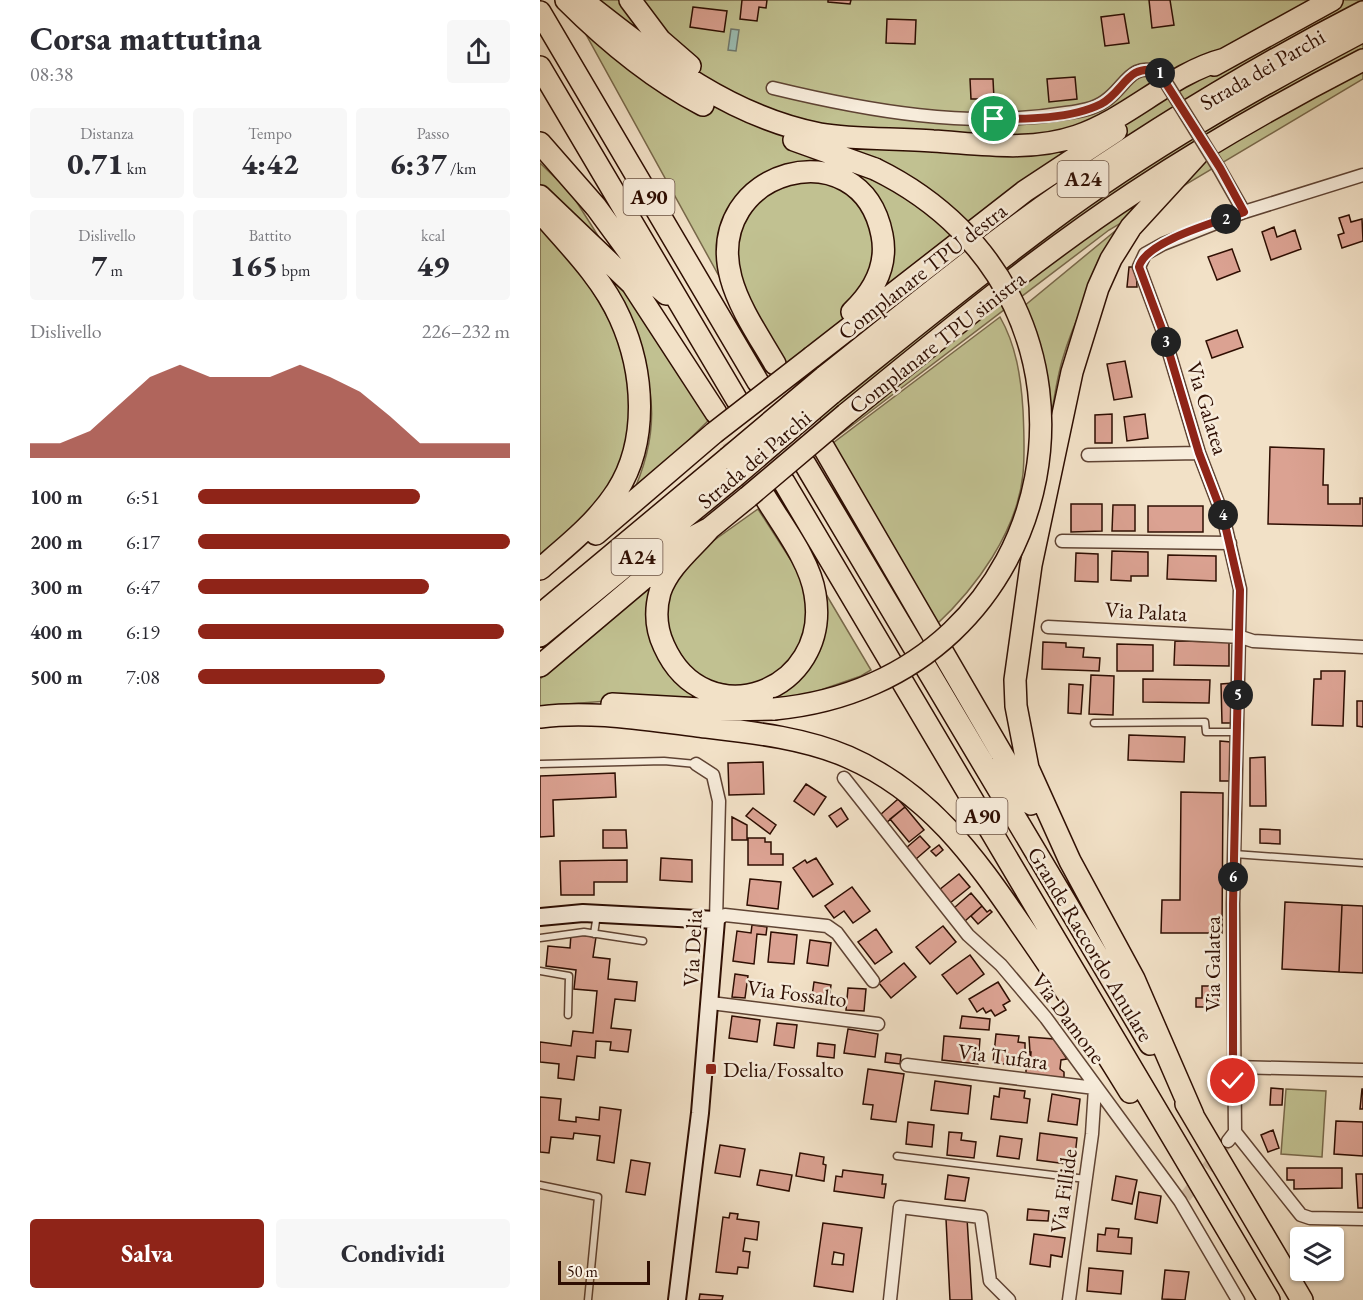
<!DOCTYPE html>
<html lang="it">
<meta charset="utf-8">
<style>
:root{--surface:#fff;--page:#f7f7f7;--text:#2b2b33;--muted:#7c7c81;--accent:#8f2418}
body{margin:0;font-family:"EB Garamond",serif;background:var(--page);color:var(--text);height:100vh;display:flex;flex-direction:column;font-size:22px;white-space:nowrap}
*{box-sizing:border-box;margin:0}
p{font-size:20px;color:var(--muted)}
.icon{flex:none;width:33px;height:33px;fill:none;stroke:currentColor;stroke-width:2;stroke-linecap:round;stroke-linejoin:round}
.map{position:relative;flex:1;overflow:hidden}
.side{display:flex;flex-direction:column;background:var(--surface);width:540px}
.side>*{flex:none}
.fabs{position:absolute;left:750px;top:1227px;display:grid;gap:12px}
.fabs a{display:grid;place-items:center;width:54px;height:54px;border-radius:6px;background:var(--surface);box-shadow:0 2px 4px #0004;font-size:30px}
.scale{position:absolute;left:18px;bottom:15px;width:92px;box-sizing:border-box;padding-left:6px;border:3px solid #2e0e02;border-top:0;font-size:16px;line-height:21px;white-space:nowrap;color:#2e0e02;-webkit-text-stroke:4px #f7ecdb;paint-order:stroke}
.pin{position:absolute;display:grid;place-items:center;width:51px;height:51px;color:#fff;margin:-26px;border:3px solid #fff;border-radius:50%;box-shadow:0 2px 6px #0007}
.km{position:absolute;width:30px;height:30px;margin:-15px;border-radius:50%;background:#222;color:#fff;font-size:16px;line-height:30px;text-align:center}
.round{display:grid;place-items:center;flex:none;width:63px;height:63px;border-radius:6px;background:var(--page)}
.headline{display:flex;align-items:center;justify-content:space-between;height:102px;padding:0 30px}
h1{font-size:33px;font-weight:800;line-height:45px}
.figures{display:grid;grid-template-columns:repeat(3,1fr);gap:9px;height:102px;padding:6px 30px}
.figures div{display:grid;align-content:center;border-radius:6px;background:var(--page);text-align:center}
.figures b{font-size:30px;font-weight:800}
.figures small{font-size:16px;font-weight:400}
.figures p{font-size:16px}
.chart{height:168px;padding:12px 30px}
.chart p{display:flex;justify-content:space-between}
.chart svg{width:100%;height:108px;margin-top:6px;fill:var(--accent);opacity:.7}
.action{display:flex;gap:12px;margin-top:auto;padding:12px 30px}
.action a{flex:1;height:69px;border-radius:6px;background:var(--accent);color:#fff;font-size:24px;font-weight:800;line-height:69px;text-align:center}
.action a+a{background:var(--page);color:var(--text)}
ul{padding:0 30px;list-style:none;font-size:20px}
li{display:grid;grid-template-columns:96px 72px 1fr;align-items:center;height:45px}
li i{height:15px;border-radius:8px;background:var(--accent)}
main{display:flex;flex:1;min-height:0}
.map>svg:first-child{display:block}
.green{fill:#c1c191;stroke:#78684a;stroke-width:1.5}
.water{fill:#9bbeb4;stroke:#6f786d;stroke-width:1.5}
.building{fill:#dba292;stroke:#2e0e02;stroke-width:1.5;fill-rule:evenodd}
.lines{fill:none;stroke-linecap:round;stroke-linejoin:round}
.street-tunnel{stroke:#d5c1a9;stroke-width:12;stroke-dasharray:12 6;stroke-linecap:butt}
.highway-tunnel{stroke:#d5c1a9;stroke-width:21;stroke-dasharray:21 10;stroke-linecap:butt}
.lane-casing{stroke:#5f4333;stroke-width:9}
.street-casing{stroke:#5f4333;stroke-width:15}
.secondary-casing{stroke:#2e0e02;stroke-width:20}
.highway-casing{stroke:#2e0e02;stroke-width:24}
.lane{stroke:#f7ecdb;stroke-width:6}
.street{stroke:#f7ecdb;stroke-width:12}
.secondary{stroke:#f7ecdb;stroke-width:16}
.highway{stroke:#f2e1c7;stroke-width:21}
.street-bridge-casing{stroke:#5f4333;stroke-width:15;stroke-linecap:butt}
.highway-bridge-casing{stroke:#2e0e02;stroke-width:24;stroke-linecap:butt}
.street-bridge{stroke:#f7ecdb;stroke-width:12}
.highway-bridge{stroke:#f2e1c7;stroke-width:21}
.route-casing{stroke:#fff;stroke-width:12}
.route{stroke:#8f2418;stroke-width:8}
.poi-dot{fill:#8f2418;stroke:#f7ecdb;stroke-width:2}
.labels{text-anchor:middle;stroke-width:5;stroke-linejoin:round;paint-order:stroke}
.shield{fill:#f7ecdb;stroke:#6a5143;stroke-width:1.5}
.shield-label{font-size:21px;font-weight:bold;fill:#2e0e02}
.street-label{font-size:22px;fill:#2e0e02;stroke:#f7ecdb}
.poi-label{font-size:22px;fill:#2e0e02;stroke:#f7ecdb;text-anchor:start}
</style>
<main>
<section class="side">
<div class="headline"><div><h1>Corsa mattutina</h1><p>08:38</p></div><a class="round"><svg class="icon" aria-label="share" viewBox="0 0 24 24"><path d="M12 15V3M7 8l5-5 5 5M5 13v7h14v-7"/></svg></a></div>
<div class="figures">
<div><p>Distanza</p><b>0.71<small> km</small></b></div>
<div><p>Tempo</p><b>4:42</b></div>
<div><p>Passo</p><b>6:37<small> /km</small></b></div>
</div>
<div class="figures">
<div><p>Dislivello</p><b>7<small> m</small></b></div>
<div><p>Battito</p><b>165<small> bpm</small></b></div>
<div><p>kcal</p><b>49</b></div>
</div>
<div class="chart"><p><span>Dislivello</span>226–232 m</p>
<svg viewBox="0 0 160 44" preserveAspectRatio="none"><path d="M0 44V38L10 38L20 33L30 22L40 11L50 6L60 11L70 11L80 11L90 6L100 11L110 17L120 27L130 38L140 38L150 38L160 38V44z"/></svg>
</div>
<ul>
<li><b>100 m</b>6:51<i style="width:71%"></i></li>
<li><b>200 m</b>6:17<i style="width:100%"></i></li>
<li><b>300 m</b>6:47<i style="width:74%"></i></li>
<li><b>400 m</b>6:19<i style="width:98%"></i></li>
<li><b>500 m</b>7:08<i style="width:60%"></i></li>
</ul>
<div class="action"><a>Salva</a><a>Condividi</a></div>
</section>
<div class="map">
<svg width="823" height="1300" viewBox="0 0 823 1300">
<rect width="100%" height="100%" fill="#f2e1c7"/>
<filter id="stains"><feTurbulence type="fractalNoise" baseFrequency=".00333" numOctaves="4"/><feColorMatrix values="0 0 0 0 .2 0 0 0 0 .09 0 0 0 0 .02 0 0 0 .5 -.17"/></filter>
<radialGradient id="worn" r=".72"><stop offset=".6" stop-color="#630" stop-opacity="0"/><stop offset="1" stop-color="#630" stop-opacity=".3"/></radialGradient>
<path class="green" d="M27 0H823V79L569 230 293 440 180 254V278Z
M0 163 31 193 67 250 0 191Z
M0 222 46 280 73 327 89 369 94 431 64 500 0 557Z
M586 222C562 267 536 312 522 361 515 386 512 412 508 438 507 392 501 350 483 307Z
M56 256 78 281 169 420 91 497C138 398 96 345 56 256Z
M460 317C476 345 481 377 483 410 484 431 485 453 483 474 477 532 436 588 395 626L293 443Z
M218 509 265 582 270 633 246 673 203 688 169 681 150 669 127 632 126 606 136 580 166 546Z
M274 574 331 670 321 676 252 700 68 701 0 706V679L116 580 111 617 173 699 269 668 278 653 285 623Z
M746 1089 786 1091 782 1157 741 1154Z"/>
<path class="water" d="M191 29 199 30 196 51 188 50Z"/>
<path class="building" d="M202 0H227L226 8 219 7 217 21 200 19Z
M288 0H311L310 4 288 2Z
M609 0H630L634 25 612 28Z
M153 7 187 11 184 32 150 27Z
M584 14 589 43 565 46 561 17Z
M347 19 376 20 375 44 346 43Z
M535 77 537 99 509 102 507 79Z
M430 79H453L454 99H431Z
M809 215 811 222 822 219 823 241 802 248 798 235 804 233 799 218Z
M734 227 737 237 755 230 761 249 731 260 722 232Z
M692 249 700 271 677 280 668 257Z
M589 267H596L597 287H587Z
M697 330 703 347 672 358 666 341Z
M585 361 592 397 574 400 567 364Z
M572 414V443H555V415Z
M605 414 608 438 587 441 584 417Z
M730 447 784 449 783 485H788V504H820V498H823V526L728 524Z
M531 504H562V531L531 532Z
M573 505H595V531H572Z
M608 506H663V532H608Z
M572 551 608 552V576H591V581L571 580Z
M536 553 558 554V582L535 581Z
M628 555 676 556V581L627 579Z
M635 641 689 642V666L634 665Z
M503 642 526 643V647L544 648 543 657 560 658 559 671 502 669Z
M577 644 613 645V671H577Z
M781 671H805L803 726 772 725 774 679H781Z
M551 675 574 676 573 715 549 714Z
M603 679 670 680 669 703 603 702Z
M693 683 694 723H682L681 684Z
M529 684 543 685 541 714 528 713Z
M817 701H823V727L817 726Z
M589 735 645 737 644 762 588 760Z
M680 741 691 742V781H680Z
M725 757 726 806H710V758Z
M223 762 224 794 189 795 188 763Z
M75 773 76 797 13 800 14 836 0 837V776Z
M266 784 286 797 274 815 254 801Z
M641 792 683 793 682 933H621L622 900H640Z
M358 799 365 807 346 823 340 815Z
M365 807 384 830 369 842 350 819Z
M213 808 236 825 230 834 206 816Z
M301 808 308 819 297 827 289 816Z
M192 817 207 825V840H192Z
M720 829 740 830V844L720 843Z
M63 830H86L87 848H63Z
M380 836 390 847 376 859 366 848Z
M208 838H225V842H231V854H243V865H208Z
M399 845 403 850 396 856 391 851Z
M121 858 152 860V882L120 880Z
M276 858 293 884 273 897 253 868 265 860 267 863Z
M87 860V882H54V895H21L20 861Z
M419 874 430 887 410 903 399 890Z
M210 879 241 882 238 909 207 905Z
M312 887 330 911 313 923 304 911 294 918 285 906Z
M431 893 442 906 425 921 414 908Z
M745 902 802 905 799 972 742 969Z
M802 905 823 906V973L799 972Z
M442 906 447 912 450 910 452 912 438 924 431 916Z
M212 925 227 927 226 935 217 934 214 964 193 961 197 931 211 933Z
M403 926 416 942 390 964 376 947Z
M336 929 352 952 335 964 318 942Z
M231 932 257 935 254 964 228 962Z
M31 934 56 937 53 957 70 959 68 979 97 982 95 1001 75 999 71 1028 91 1030 88 1052 70 1050 71 1042 56 1041 55 1058 37 1056 34 1080 18 1078 19 1064 0 1062V1042L31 1046 33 1031 53 1033 57 991 34 989 36 970 6 966 8 946 30 948Z
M270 940 291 943 288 966 267 963Z
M430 955 444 974 417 994 402 975Z
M364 963 376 977 351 998 339 983Z
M195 974 208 976 205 998 192 997Z
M274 982 291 985 288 1005 271 1003Z
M458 982 470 1001 463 1005 466 1010 455 1016 451 1010 446 1013 443 1008 437 1012 429 999Z
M662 986H678V1007H656V998H662Z
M308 988 326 989 324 1011 306 1010Z
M192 1016 220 1020 217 1042 189 1038Z
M422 1016 450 1019 449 1030 420 1028Z
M237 1023 257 1025 254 1048 234 1045Z
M308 1029 338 1034 335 1057 304 1053Z
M456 1034 479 1036 478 1042 485 1043V1052H491L490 1066 453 1063Z
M404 1036 440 1039 438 1064 402 1060Z
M489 1037 514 1039 527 1059 521 1060 520 1069 524 1072V1078L486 1074V1067H491Z
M278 1043 295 1045 294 1058 277 1056Z
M346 1053 361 1055 360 1064 345 1062Z
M328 1069 364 1074 356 1122 331 1119 333 1105 323 1104Z
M395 1081 431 1086 428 1114 391 1110Z
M460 1088 485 1091 484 1098 490 1099 487 1123 451 1119 454 1096 459 1097Z
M731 1088 743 1089 742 1105H730Z
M822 1089H823V1109H820Z
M512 1094 540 1099 537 1125 508 1121Z
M0 1097 21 1099 19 1120 36 1122V1117L59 1120 60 1107 81 1110 74 1163 57 1160 60 1136 34 1133 33 1139 11 1137 9 1153 0 1152Z
M796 1121 823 1122V1156L794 1154Z
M368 1122 394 1125 392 1147 366 1144Z
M733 1130 739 1148 728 1152 721 1135Z
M409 1132 422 1133 421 1140 436 1142 434 1158 407 1155Z
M500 1133 537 1138 534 1165 497 1160Z
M460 1136 482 1139 479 1159 457 1156Z
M180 1145 205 1149 200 1177 175 1173Z
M260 1153 284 1157 283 1164 286 1165 284 1181 256 1176Z
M91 1160 110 1163 105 1195 86 1192Z
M747 1168H802V1188L754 1189V1180H747Z
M220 1170 252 1175 249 1191 217 1185Z
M303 1170 343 1175 342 1184H346L344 1198 294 1191 296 1176 302 1177Z
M816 1174H823V1208H818Z
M408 1175 429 1178 425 1201 405 1199Z
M576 1176 597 1180 592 1204 572 1200Z
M599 1192 621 1196 617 1223 595 1219Z
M488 1209 509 1211 508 1221 487 1220Z
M190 1213 198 1214 197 1219 219 1222 217 1240 205 1238 203 1251 210 1252 208 1268 198 1267 197 1274 176 1272 183 1217 189 1218Z
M427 1218 432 1300H410L406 1219Z
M283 1223 322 1228 313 1292 274 1286ZM294 1252 304 1254 303 1265 292 1264Z
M566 1228 579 1229 578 1237 592 1238 591 1254 557 1251 558 1234 565 1235Z
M494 1234 525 1238 522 1257 511 1255 510 1267 490 1264Z
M549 1268 583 1271 581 1294 547 1291Z
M625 1270 649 1272 645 1300 622 1299Z
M160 1294 183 1296 182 1300H159Z"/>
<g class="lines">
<path class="street-tunnel" d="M645 1197 688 1141"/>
<path class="highway-tunnel" d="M235 364 284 448
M218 382 265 464
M197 400 244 482
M176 413 225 497"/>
<g class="lane-casing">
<path id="lane" d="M554 723 665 722 666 732H696
M0 764 124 761 156 764
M694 854 823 863
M54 934 57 914
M0 938 44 932 103 941
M0 971 29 976 28 1015
M357 1156 546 1179
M0 1185 58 1197 48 1300"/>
</g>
<g class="street-casing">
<path id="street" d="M233 88C328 111 429 129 526 113 540 111 554 109 565 101 585 88 591 60 620 73
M679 168 704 212 623 244 605 254 599 267 622 329 659 453 683 516 700 589 693 904 695 1132 688 1141
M704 212 823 175
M548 455 659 453
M522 541 690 543
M508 627 701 637 713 641 823 647
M156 764 173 775 179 801 176 920
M304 778 428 935 461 965 506 1018 640 1201 698 1300
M176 920 185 915 287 926 297 933 333 981
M171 1003 338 1024
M367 1065 555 1088 552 1134 529 1300
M693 1067 823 1070
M695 1132 761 1215 770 1218 823 1219
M350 1300 360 1207 441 1217 450 1281 469 1300"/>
</g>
<g class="secondary-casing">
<path id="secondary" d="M0 917 43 913 176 920 160 1113 137 1300"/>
</g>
<g class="highway-casing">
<path id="highway" d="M26 0C66 40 113 79 163 105
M42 0C115 57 187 116 280 134 314 140 358 138 393 141 442 144 490 152 537 136 590 118 631 73 685 59
M90 0 120 40 150 66
M0 12 218 382
M674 65 792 0
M0 67 197 400
M254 140 335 169
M0 143 56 207 108 278 126 294
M0 196 92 284 176 413
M0 212C28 244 63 279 80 318 104 371 109 441 77 491 57 522 28 545 0 569
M272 357 485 191 576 131
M235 364C220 338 199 308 191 278 162 169 321 126 342 235 348 265 334 291 312 312
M284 377C356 320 427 261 502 207 604 135 712 69 823 12
M291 394C363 336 435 277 509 222 607 149 715 88 823 31
M306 414C400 338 493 259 595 192 668 144 745 100 823 60
M284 448 491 804
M265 464 610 1044
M244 482 729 1300
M170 528C153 548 129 566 120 592 115 610 116 629 124 646 165 738 292 693 275 594 270 561 243 527 225 497
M56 534 174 433
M0 615 188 458
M0 636 194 477
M0 666 153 537 170 528 208 497
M72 704 179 710 234 709
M0 717C52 710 107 720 158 726 208 732 262 737 308 757 388 792 434 856 481 925 519 979 555 1035 590 1092
M646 1104 762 1300
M653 1115 594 979 530 861 488 768 476 706 475 680 491 565 532 372 558 288 571 259 591 227 658 154"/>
</g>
<use href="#lane" class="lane"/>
<use href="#street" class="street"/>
<use href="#secondary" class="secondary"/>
<use href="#highway" class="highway"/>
<g class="street-bridge-casing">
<path id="street-bridge" d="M620 73 679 168"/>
</g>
<g class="highway-bridge-casing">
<path id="highway-bridge" d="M174 433 272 357
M188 458 284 377
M194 477 291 394
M208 497 306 414
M234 709C529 682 603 300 335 169"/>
</g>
<use href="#street-bridge" class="street-bridge"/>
<use href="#highway-bridge" class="highway-bridge"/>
</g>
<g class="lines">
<g class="route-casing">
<path id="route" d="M454 119C487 119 531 119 561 104 584 92 587 63 618 71L680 168 704 212C680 221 605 241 599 267L622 329 659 453 683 516 700 590 693 904V1081"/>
</g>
<use href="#route" class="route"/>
</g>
<rect class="poi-dot" x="165" y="1063" width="12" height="12" rx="3"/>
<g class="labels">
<g class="shield">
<rect x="517.5" y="161" width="51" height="36" rx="4.5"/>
<rect x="83.5" y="179" width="51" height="36" rx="4.5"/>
<rect x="71.5" y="539" width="51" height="36" rx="4.5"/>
<rect x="416.5" y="798" width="51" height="36" rx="4.5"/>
</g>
<g class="shield-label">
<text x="543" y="186">A24</text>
<text x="109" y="204">A90</text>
<text x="97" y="564">A24</text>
<text x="442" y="823">A90</text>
</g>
<g class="street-label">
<text transform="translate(722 69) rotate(-30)" y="8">Strada dei Parchi</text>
<text transform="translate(382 271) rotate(-38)" y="8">Complanare TPU destra</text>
<text transform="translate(397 342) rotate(-38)" y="8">Complanare TPU sinistra</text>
<text transform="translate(668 408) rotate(73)" y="8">Via Galatea</text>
<text transform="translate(214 459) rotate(-40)" y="8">Strada dei Parchi</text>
<text transform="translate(606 611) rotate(3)" y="8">Via Palata</text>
<text transform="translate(551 944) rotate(59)" y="8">Grande Raccordo Anulare</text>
<text transform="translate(152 948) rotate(-87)" y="8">Via Delia</text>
<text transform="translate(672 964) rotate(-90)" y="8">Via Galatea</text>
<text transform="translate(257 993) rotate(7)" y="8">Via Fossalto</text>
<text transform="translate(529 1018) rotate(53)" y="8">Via Damone</text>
<text transform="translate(463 1056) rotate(7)" y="8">Via Tufara</text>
<text transform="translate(523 1191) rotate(-82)" y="8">Via Fillide</text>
</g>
<g class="poi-label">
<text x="183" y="1077">Delia/Fossalto</text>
</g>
</g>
<rect width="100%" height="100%" filter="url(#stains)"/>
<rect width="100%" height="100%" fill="url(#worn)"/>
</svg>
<div class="fabs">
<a><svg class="icon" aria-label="layers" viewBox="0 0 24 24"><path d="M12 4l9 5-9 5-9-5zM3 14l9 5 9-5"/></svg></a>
</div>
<div class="scale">50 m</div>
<div class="pin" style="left:454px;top:119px;background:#1e9e55"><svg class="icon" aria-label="arrive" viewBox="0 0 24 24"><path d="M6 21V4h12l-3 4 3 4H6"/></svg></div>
<div class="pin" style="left:693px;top:1081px;background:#d93025"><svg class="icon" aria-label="check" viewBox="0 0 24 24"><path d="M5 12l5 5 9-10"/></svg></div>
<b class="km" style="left:620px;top:73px">1</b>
<b class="km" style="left:686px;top:219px">2</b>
<b class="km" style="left:626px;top:342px">3</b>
<b class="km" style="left:683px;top:515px">4</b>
<b class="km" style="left:698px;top:695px">5</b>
<b class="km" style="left:693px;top:877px">6</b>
</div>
</main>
